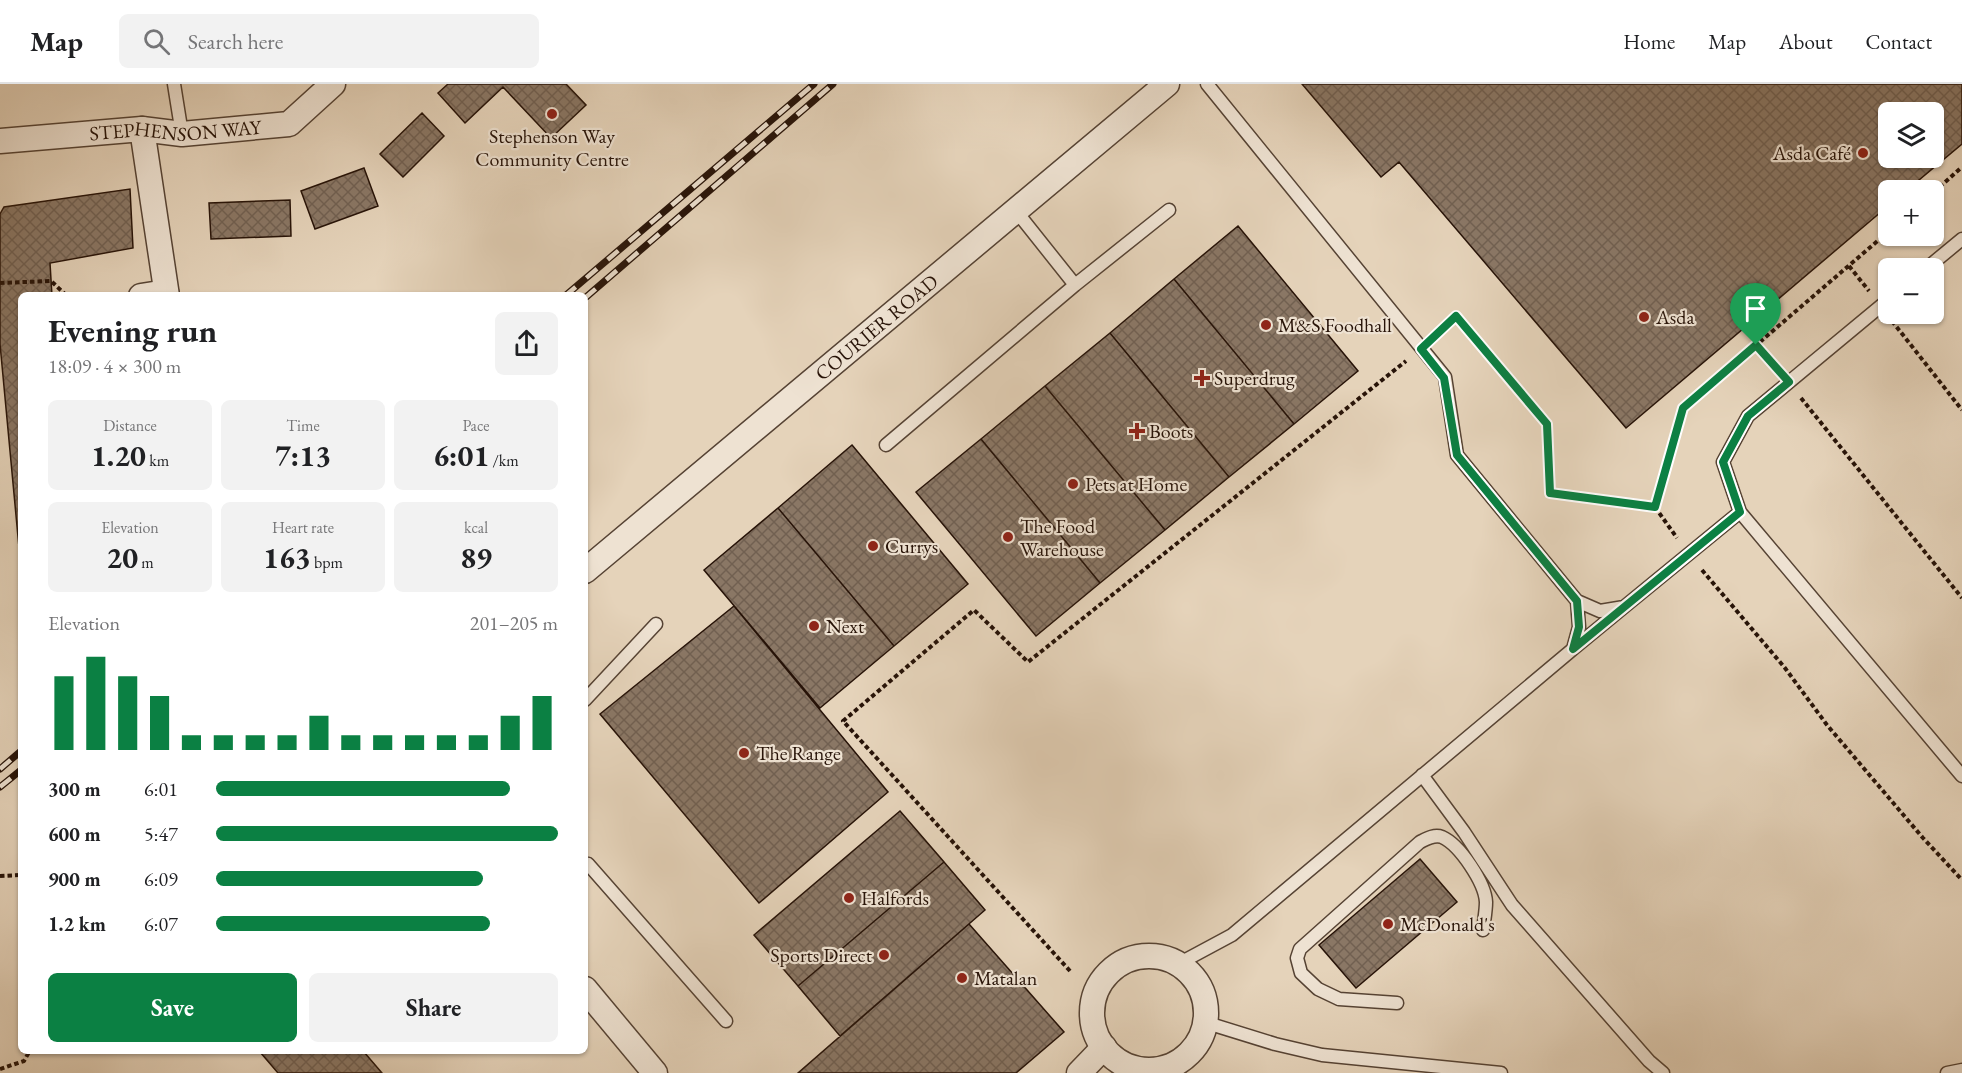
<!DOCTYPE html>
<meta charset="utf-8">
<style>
:root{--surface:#fff;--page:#f2f2f2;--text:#202124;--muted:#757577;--line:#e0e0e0;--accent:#0b8043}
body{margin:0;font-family:"EB Garamond",serif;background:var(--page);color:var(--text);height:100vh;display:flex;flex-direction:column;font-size:22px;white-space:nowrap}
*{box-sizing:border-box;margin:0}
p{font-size:20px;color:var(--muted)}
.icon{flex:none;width:33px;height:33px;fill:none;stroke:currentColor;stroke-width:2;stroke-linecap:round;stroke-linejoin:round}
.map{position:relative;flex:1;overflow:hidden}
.sheet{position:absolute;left:18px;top:208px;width:570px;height:762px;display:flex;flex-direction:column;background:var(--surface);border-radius:9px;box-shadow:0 2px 4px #0004}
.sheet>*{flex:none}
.buttons{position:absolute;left:1878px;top:18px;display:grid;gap:12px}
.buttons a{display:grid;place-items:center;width:66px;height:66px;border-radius:9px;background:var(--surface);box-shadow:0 2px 4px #0004;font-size:30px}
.pin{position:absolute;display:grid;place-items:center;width:51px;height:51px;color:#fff;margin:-62px -26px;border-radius:50% 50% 50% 0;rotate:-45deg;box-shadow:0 0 6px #0007}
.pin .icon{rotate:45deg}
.round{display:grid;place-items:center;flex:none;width:63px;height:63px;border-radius:9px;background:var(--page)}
.summary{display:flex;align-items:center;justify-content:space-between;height:102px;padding:0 30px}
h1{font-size:33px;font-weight:700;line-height:45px}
.stats{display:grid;grid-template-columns:repeat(3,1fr);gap:9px;height:102px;padding:6px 30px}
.stats div{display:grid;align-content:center;border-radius:9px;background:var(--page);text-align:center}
.stats b{font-size:30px;font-weight:700}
.stats small{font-size:16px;font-weight:400}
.stats p{font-size:16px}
.chart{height:168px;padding:12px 30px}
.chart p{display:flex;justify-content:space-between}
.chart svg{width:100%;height:108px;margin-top:6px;stroke:var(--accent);stroke-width:6}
.primary-button{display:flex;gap:12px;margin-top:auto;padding:12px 30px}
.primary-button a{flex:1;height:69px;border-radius:9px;background:var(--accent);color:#fff;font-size:24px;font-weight:700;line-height:69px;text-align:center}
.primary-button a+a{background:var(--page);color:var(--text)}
ul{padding:0 30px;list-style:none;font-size:20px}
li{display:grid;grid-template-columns:96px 72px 1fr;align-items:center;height:45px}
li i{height:15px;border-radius:8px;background:var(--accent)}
header{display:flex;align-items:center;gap:36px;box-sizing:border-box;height:84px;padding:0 30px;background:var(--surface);border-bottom:2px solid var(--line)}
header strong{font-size:28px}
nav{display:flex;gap:33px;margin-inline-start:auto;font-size:21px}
.search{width:420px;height:54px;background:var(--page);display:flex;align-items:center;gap:15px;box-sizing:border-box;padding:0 21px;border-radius:9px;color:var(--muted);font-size:22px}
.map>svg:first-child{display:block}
.building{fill:url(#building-cross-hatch);stroke:#271308;stroke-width:1.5;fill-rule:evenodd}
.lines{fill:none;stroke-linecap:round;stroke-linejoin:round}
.service-casing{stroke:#564334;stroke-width:15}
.minor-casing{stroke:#564334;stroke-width:27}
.path{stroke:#271308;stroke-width:4;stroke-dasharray:4.5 3;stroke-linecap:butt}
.service{stroke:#eee2d2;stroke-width:12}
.minor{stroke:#eee2d2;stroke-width:24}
.rail-casing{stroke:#271308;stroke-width:7}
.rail{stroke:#eee2d2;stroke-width:4.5;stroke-dasharray:14;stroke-linecap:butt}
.route-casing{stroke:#fff;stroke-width:12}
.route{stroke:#0b8043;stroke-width:8}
.poi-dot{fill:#8f2418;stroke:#eee2d2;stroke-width:2}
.labels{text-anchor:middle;stroke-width:4.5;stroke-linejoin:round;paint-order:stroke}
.street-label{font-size:20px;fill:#271308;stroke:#eee2d2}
.poi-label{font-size:20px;fill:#271308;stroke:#eee2d2;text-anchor:start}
</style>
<header>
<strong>Map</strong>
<div class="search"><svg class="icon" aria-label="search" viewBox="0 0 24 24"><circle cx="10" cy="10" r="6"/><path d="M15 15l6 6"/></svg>Search here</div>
<nav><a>Home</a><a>Map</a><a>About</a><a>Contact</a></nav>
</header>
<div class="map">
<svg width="1962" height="989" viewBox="0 0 1962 989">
<defs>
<pattern id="building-cross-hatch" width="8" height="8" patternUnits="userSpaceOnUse" patternTransform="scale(1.5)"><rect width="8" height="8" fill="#8a7765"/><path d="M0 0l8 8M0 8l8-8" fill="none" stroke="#716051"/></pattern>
</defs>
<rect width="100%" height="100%" fill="#e5d3ba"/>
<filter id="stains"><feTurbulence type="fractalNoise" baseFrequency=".00333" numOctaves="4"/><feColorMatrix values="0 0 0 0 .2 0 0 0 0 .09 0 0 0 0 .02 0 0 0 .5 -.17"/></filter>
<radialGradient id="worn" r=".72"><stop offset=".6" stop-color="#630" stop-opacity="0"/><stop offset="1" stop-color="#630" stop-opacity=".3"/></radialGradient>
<path class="building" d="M448 0H566L586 21 551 54 503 3 465 39 438 9Z
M1302 0H1962V60L1907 106H1888V122L1626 344 1399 78 1381 93ZM1888 28H1934V74H1888Z
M422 29 444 52 403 93 380 70Z
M364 84 378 122 315 145 301 107Z
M130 105 133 164 50 179 52 212H21V485L0 260V130L4 123Z
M290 116 291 152 211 155 209 119Z
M1238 142 1358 287 1294 340 1174 195Z
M1174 195 1294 340 1229 393 1110 249Z
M1110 249 1229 393 1165 446 1045 302Z
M1045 302 1165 446 1100 499 981 355Z
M981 355 1100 499 1036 552 916 408Z
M852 361 968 500 894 562 778 424Z
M778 424 894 562 820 624 704 486Z
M734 522 888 708 759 819 600 630Z
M900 727 944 778 798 902 754 851Z
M1420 775 1457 818 1356 904 1319 861Z
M944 778 985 826 840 952 798 902Z
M969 840 1064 948 1016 989H798Z
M260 968H364L382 989H278Z"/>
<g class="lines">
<g class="service-casing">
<path id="service" d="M174 0 182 50
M1207 0 1445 293 1457 371 1577 517
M1016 127 1075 201
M1927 184 1962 155
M1888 216 1748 332 1723 378 1740 428 1962 692
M886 361 1075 201 1169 126
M1577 517 1600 527 1624 523 1573 565 1579 543Z
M1624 523 1740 428
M585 616 656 540
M1422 691 1464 748 1512 821 1649 977 1663 989
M585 782 588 780 726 937
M1178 880 1232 851 1573 565
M1397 919 1339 915 1318 905 1301 889 1297 874 1300 865 1420 758C1426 755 1434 750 1442 753 1460 761 1485 799 1486 818 1486 827 1484 837 1483 846
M1204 938 1275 960 1322 971 1501 989
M1947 989 1962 986"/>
</g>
<g class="minor-casing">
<g id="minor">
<path d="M142 45 167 212"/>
<path id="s1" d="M0 57 142 45 182 50 289 40 333 0"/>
<path d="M141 212 166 208"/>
<path id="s2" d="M585 487 1167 0"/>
<circle cx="1149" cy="929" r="57"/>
<path d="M585 905 655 989"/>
<path d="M1079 989 1104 963"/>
</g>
</g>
<path class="path" d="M1934 108 1962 83
M1849 182 1869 207
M0 199 51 197 67 212
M1892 237 1962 326
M1437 251 1457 232 1547 340 1550 409 1655 423 1683 324 1888 148
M1756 262 1776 283
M1801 314 1962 514
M1655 423 1677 454
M1702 486 1785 584 1827 641 1923 754 1962 796
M0 792 21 791
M1070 887 843 637 974 526 1028 578 1406 277
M0 985 24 977 29 968"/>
<use href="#service" class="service"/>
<use href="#minor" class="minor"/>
<g class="rail-casing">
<path id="rail" d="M565 212 814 0
M585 214 833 0
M0 685 21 667
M0 703 21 686"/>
</g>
<use href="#rail" class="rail"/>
</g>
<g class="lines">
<g class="route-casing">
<path id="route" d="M1456 232 1547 340 1550 409 1655 423 1683 324 1756 261 1789 298 1748 332 1723 378 1740 428 1573 565 1579 543 1577 517 1457 371 1444 294 1421 265Z"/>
</g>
<use href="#route" class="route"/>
</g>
<g class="poi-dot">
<circle cx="552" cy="30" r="6"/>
<circle cx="1863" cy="69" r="6"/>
<circle cx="1644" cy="233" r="6"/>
<circle cx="1266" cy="241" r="6"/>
<path d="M1199 285h6v6h6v6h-6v6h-6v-6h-6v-6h6z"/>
<path d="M1134 338h6v6h6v6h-6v6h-6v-6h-6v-6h6z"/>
<circle cx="1073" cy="400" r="6"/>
<circle cx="1008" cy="453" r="6"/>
<circle cx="873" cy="462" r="6"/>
<circle cx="814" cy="542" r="6"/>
<circle cx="744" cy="669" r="6"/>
<circle cx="849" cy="814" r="6"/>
<circle cx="1388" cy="840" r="6"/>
<circle cx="884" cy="871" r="6"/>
<circle cx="962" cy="894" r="6"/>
</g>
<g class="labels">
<g class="street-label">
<text dy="7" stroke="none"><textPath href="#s1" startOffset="176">STEPHENSON WAY</textPath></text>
<text dy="7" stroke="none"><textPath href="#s2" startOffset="380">COURIER ROAD</textPath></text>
</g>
<g class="poi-label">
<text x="552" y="59" text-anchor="middle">Stephenson Way<tspan x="552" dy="23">Community Centre</tspan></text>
<text x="1851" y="76" text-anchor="end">Asda Café</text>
<text x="1656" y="240">Asda</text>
<text x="1278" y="248">M&amp;S Foodhall</text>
<text x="1214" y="301">Superdrug</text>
<text x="1149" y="354">Boots</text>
<text x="1085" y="407">Pets at Home</text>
<text x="1020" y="449">The Food<tspan x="1020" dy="23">Warehouse</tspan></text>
<text x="885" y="469">Currys</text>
<text x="826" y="549">Next</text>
<text x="756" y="676">The Range</text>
<text x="861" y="821">Halfords</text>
<text x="1400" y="847">McDonald's</text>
<text x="872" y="878" text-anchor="end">Sports Direct</text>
<text x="974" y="901">Matalan</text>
</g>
</g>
<rect width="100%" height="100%" filter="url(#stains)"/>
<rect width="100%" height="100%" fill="url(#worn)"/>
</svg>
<div class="buttons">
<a><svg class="icon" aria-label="layers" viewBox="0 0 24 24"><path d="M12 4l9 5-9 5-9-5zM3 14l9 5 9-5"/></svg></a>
<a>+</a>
<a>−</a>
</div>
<div class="pin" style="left:1756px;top:261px;background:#1e9e55"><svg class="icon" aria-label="arrive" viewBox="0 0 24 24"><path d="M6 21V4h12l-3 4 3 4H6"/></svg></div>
<section class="sheet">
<div class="summary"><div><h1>Evening run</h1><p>18:09 · 4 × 300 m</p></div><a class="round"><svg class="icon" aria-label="share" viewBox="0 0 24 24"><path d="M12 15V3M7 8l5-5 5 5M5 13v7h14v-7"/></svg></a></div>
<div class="stats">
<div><p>Distance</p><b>1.20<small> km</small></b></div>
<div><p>Time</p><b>7:13</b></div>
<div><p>Pace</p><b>6:01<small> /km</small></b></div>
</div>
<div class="stats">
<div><p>Elevation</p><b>20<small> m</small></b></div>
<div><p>Heart rate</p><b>163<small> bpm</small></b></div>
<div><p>kcal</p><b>89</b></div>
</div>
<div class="chart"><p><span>Elevation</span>201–205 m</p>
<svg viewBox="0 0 160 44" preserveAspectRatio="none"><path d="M5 44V14M15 44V6M25 44V14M35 44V22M45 44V38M55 44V38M65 44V38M75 44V38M85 44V30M95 44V38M105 44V38M115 44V38M125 44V38M135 44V38M145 44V30M155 44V22"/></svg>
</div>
<ul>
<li><b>300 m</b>6:01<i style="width:86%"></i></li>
<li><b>600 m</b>5:47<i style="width:100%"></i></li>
<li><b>900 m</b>6:09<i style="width:78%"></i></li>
<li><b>1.2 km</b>6:07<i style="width:80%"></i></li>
</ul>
<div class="primary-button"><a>Save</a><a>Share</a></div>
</section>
</div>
